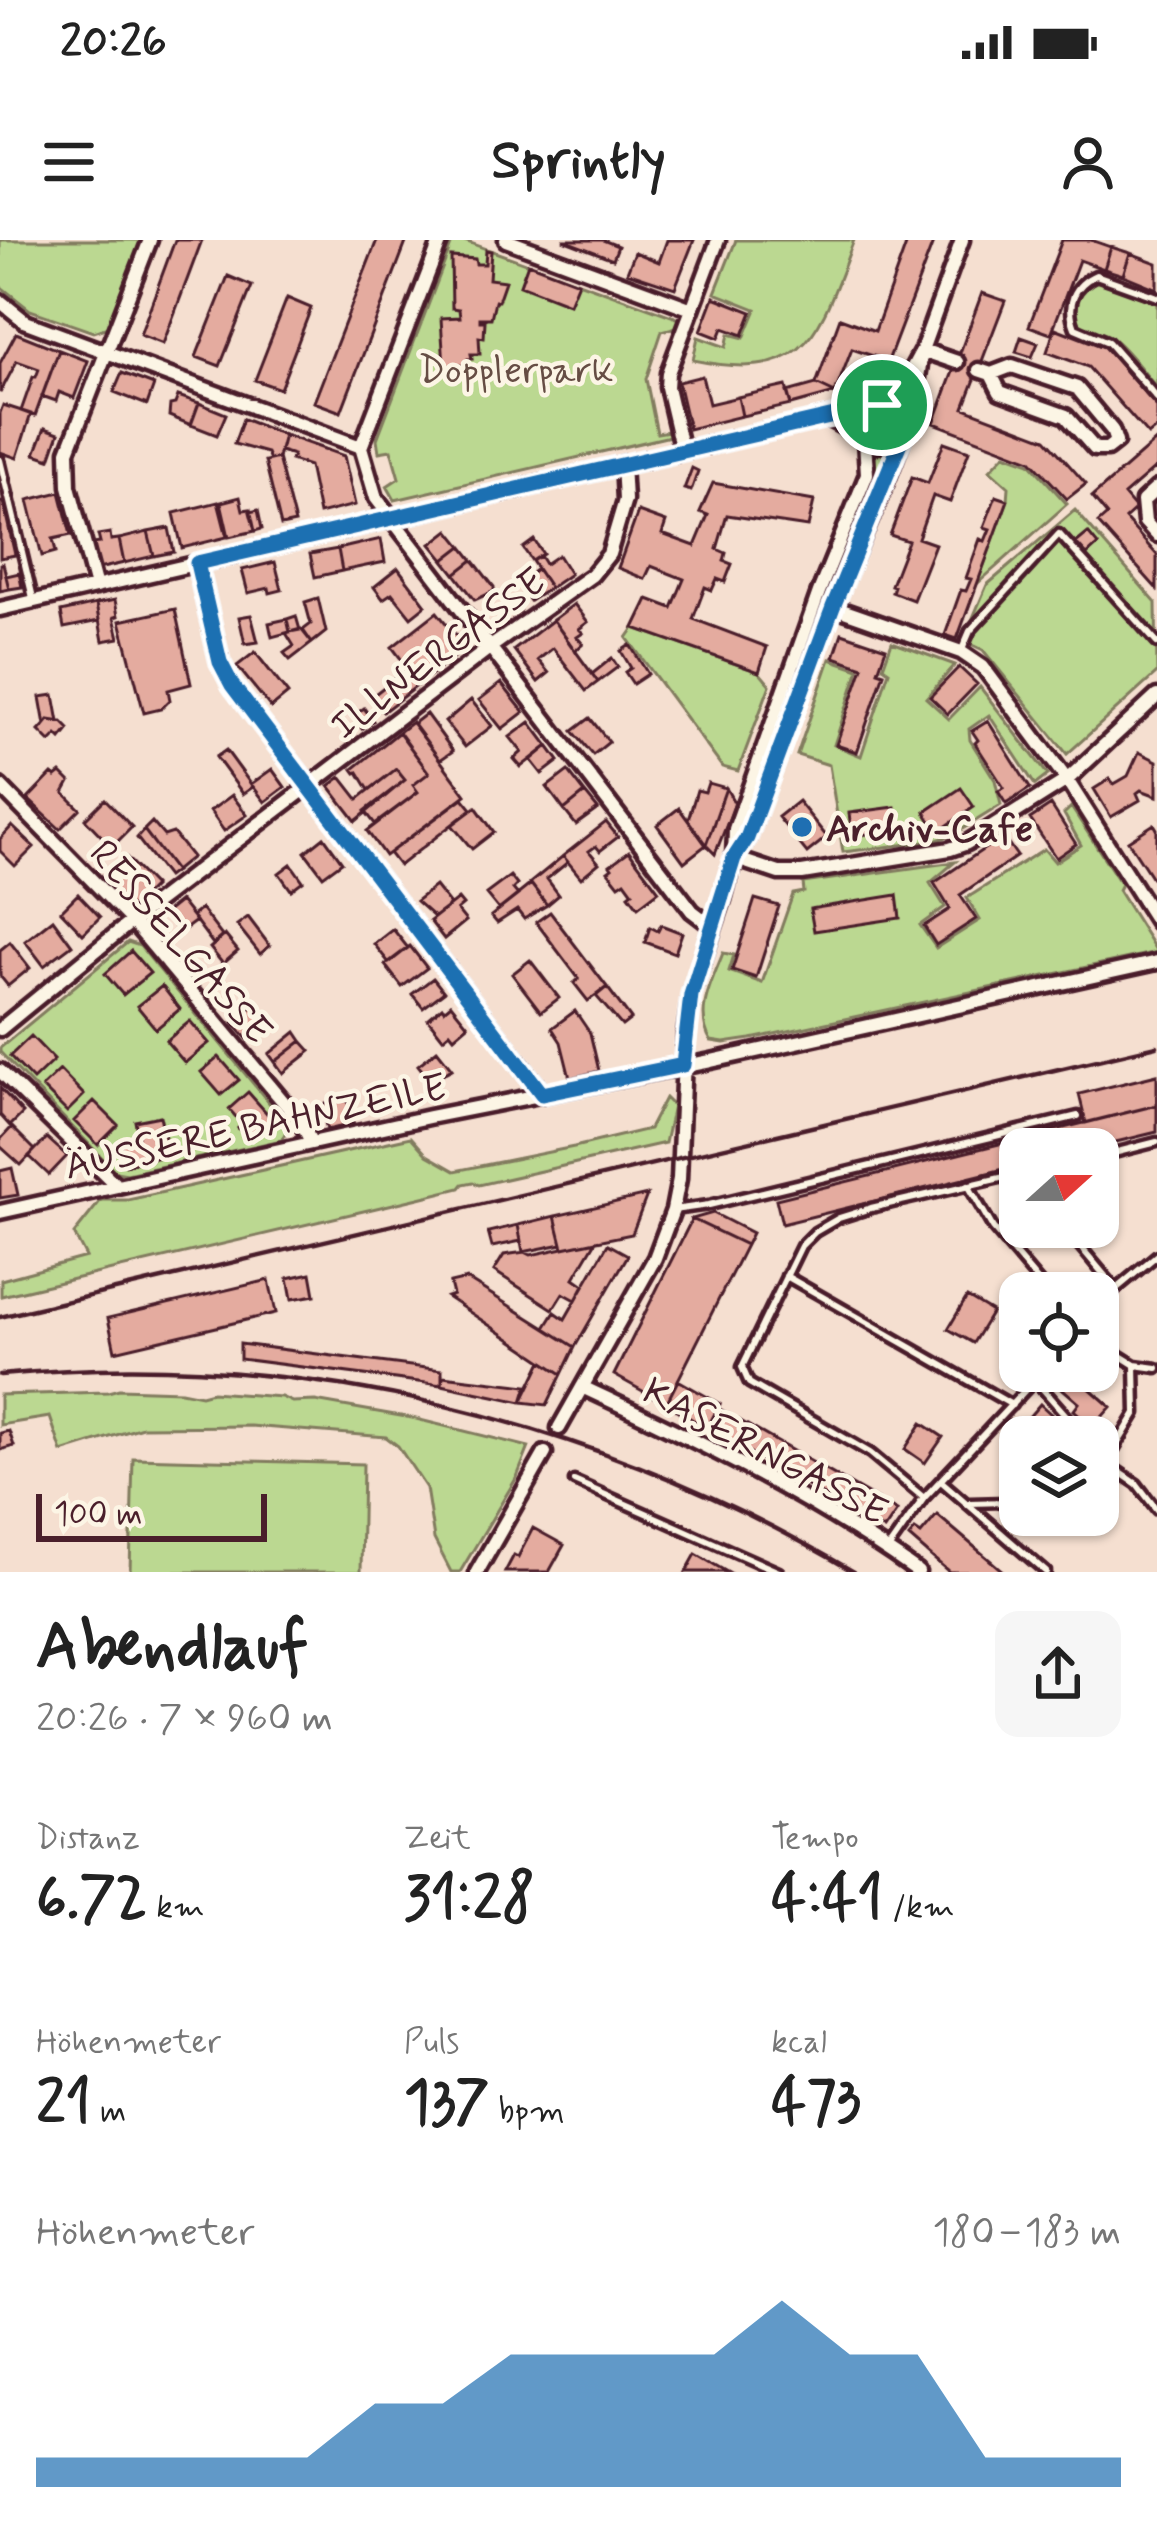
<!DOCTYPE html>
<html lang="de">
<meta charset="utf-8">
<style>
:root{--surface:#fff;--page:#f6f6f6;--text:#222;--muted:#767676;--accent:#1f6fb2}
body{margin:0;font-family:Mynerve,sans-serif;background:var(--page);color:var(--text);height:100vh;display:flex;flex-direction:column;font-size:45px;white-space:nowrap}
*{box-sizing:border-box;margin:0}
p{font-size:39px;color:var(--muted)}
.icon{flex:none;width:66px;height:66px;fill:none;stroke:currentColor;stroke-width:2;stroke-linecap:round;stroke-linejoin:round}
.map{position:relative;height:1332px;overflow:hidden}
.panel{display:flex;flex-direction:column;background:var(--surface);flex:1}
.panel>*{flex:none}
.needle{width:78px;rotate:69deg}
.buttons{position:absolute;left:999px;top:888px;display:grid;gap:24px}
.buttons a{display:grid;place-items:center;width:120px;height:120px;border-radius:24px;background:var(--surface);box-shadow:0 3px 9px #0004;font-size:60px}
.scale{position:absolute;left:36px;bottom:30px;width:231px;box-sizing:border-box;padding-left:12px;border:6px solid #4a1f2b;border-top:0;font-size:33px;line-height:42px;white-space:nowrap;color:#4a1f2b;-webkit-text-stroke:9px #fcf5e5;paint-order:stroke}
.pin{position:absolute;display:grid;place-items:center;width:102px;height:102px;color:#fff;margin:-51px;border:6px solid #fff;border-radius:50%;box-shadow:0 3px 12px #0007}
.round{display:grid;place-items:center;flex:none;width:126px;height:126px;border-radius:24px;background:var(--page)}
.summary{display:flex;align-items:center;justify-content:space-between;height:204px;padding:0 36px}
h1{font-size:66px;font-weight:700;line-height:90px}
.metrics{display:grid;grid-template-columns:repeat(3,1fr);gap:18px;height:204px;padding:12px 36px}
.metrics div{display:grid;align-content:center}
.metrics b{font-size:60px;font-weight:700}
.metrics small{font-size:33px;font-weight:400}
.metrics p{font-size:33px}
.chart{height:336px;padding:24px 36px}
.chart p{display:flex;justify-content:space-between}
.chart svg{width:100%;height:216px;margin-top:12px;fill:var(--accent);opacity:.7}
.status{display:flex;justify-content:space-between;align-items:center;height:84px;padding:0 60px;background:var(--surface);direction:ltr}
.status svg{height:33px;fill:currentColor}
header{display:flex;justify-content:space-between;align-items:center;height:156px;padding:0 36px;background:var(--surface);font-size:54px;font-weight:700}
.map>svg:first-child{display:block}
.green{fill:#bbd891;stroke:#827c5e;stroke-width:3}
.building{fill:#e4ab9f;stroke:#4a1f2b;stroke-width:3}
.lines{fill:none;stroke-linecap:round;stroke-linejoin:round}
.lane-casing{stroke:#4a1f2b;stroke-width:15}
.street-casing{stroke:#4a1f2b;stroke-width:21}
.lane{stroke:#fcf5e5;stroke-width:6}
.street{stroke:#fcf5e5;stroke-width:12}
.rail{stroke:#4a1f2b;stroke-width:4.5}
.route-casing{stroke:#fff;stroke-width:24}
.route{stroke:#1f6fb2;stroke-width:15}
.poi-dot{fill:#1f6fb2;stroke:#fcf5e5;stroke-width:4.5}
.labels{text-anchor:middle;stroke-width:9;stroke-linejoin:round;paint-order:stroke}
.park-label{font-size:39px;fill:#664d44;stroke:#fcf5e5}
.street-label{font-size:39px;fill:#4a1f2b;stroke:#fcf5e5}
.poi-label{font-size:39px;font-weight:bold;fill:#4a1f2b;stroke:#fcf5e5;text-anchor:start}
</style>
<div class="status"><b>20:26</b><svg viewBox="0 0 49 12"><path d="M0 12V9h3v3zM5 12V6h3v6zM10 12V3h3v9zM15 12V0h3v12zM26 1h20v11H26zM47 4h2v5h-2z"/></svg></div>
<header><svg class="icon" aria-label="menu" viewBox="0 0 24 24"><path d="M4 6h16M4 12h16M4 18h16"/></svg>Sprintly<svg class="icon" aria-label="person" viewBox="0 0 24 24"><circle cx="12" cy="8" r="4"/><path d="M4 21q1-7 8-7t8 7"/></svg></header>
<div class="map">
<svg width="1157" height="1332" viewBox="0 0 1157 1332">
<rect width="100%" height="100%" fill="#f5dfd0"/>
<filter id="ink" filterUnits="userSpaceOnUse"><feTurbulence type="fractalNoise" baseFrequency=".00833" numOctaves="2"/><feDisplacementMap in="SourceGraphic" scale="24" xChannelSelector="R" yChannelSelector="G"/><feConvolveMatrix kernelMatrix="1 2 1 2 8 2 1 2 1" color-interpolation-filters="sRGB"/></filter>
<g filter="url(#ink)">
<path class="green" d="M0 0H143L111 86 93 92 30 70 0 46Z
M453 0H462L680 79 677 87 662 91 646 139 657 193 669 191 670 196 395 260 387 246 399 238 391 210 379 212 377 199Z
M736 0H854C818 93 810 144 693 120L698 97 726 107 729 94 744 98 756 69 715 53Z
M1098 41 1157 63V148C1144 133 1127 108 1111 97 1104 91 1092 92 1084 86 1065 73 1082 47 1098 41Z
M888 212 832 351 828 350 870 240 871 213Z
M1005 214 1030 223 1067 264 977 344 1008 260 1009 247 990 230Z
M1075 270 1156 363 1157 433 1067 514 983 410 971 404 972 380 987 345Z
M824 358 829 360 739 596 738 595Z
M634 388 759 432 770 445 738 531 722 527 627 398Z
M892 402 955 425 926 458 949 479 980 447 1048 535 1035 545 989 475 969 489 970 500 995 540 1001 565 953 595 934 601 843 612 829 525 797 515 830 419 859 429 834 505 861 516 889 431 883 427Z
M1071 567 1121 644 1118 650 1157 712 751 799 724 803 711 801C694 772 712 742 723 713L734 715 729 731 762 743 793 654 804 652 803 643 955 622 930 643 945 667 920 685 936 708 980 680 967 658 1044 609 1055 622 1081 605 1064 574Z
M128 702 140 706 284 881 287 891 282 900 127 934 116 932 0 812V808Z
M665 858 673 866 665 903 479 945 473 942 463 944 460 948 419 958 1 1056V1040L86 1017 74 994 101 960H128L411 897 427 915 455 931 574 907 649 889Z
M119 1149 181 1151 201 1155 212 1152 281 1157 292 1162 315 1161 412 1178 529 1207 517 1237 460 1332H451L434 1299 426 1248 398 1206 386 1197 250 1186 142 1187 62 1212 50 1177 0 1185V1155L108 1152Z
M133 1218 363 1224 361 1332H130Z"/>
<path class="building" d="M175 0H202L163 104 140 95Z
M377 0H407L341 172 314 162Z
M563 0H603L618 6 613 19Z
M667 0H694L675 48 627 32 635 12 659 22Z
M897 0H934L888 121 852 109 835 153 816 144 840 78 875 91 906 5Z
M1062 0H1091L1111 7 1104 29 1079 20 1051 94 1029 86Z
M1111 7 1130 13 1123 35 1104 29Z
M486 10 491 11 489 39 505 41 498 61H495L491 78H480V81H485L484 98 479 97 480 114H471L472 119H468L467 125 444 126 441 78 460 77 459 69 452 68 451 17 475 19 476 24H485Z
M1130 13 1157 23V49L1123 35Z
M528 23 578 42 569 64 520 45Z
M228 36 252 46 220 126 196 117Z
M982 53 1005 61 964 168 1046 199 1086 244 1067 259 1031 220 934 183Z
M714 57 752 72 743 95 723 88 719 98 701 91Z
M287 58 311 68 280 149 255 140Z
M1055 88 1104 107 1157 167V188L1148 195 1088 127 1047 112Z
M16 93 59 110 35 176 21 171 33 137H36L39 129 17 121 0 153V123Z
M1021 97 1038 103 1032 117 1016 112Z
M59 110 88 121 74 158 59 152 56 161 42 156Z
M122 133 154 145 147 165 114 152Z
M702 136 709 164 738 157 742 176 689 189 678 142Z
M816 144 835 153 791 165 787 152Z
M786 146 791 165 742 176 738 157Z
M178 156 199 163 191 185 169 176 170 165 175 164Z
M199 163 226 174 217 195 191 185Z
M3 165 31 174 17 218 0 212V173Z
M243 179 284 195 278 218 270 220 267 213 234 204Z
M45 188 59 193 50 219 35 214Z
M284 195 344 216 355 265 319 274 309 226 291 220 293 215 280 211Z
M1157 200V230L1155 228 1124 255 1136 269 1125 279 1157 315V349L1098 283 1107 275 1092 257Z
M944 202 969 211 950 262 933 256 918 298 935 304 913 360 892 352 894 346 891 345 908 301 890 295 912 237 928 243Z
M278 218 295 283 281 286 265 221Z
M692 228 698 231 691 251 684 249Z
M713 243 814 261 808 287 727 275 717 309 726 313 724 321 732 324 725 342 717 339 712 350 705 347 693 379 767 407 759 432 634 388 648 359 672 368 684 339 651 326 645 339 618 328 638 272 666 282 662 294 695 306 708 275 700 272Z
M60 252 71 295 53 299 56 312 42 316 28 260Z
M996 256 1008 260 957 399 945 395 961 350 966 351 971 339 966 338 980 299 985 301 990 289 984 287Z
M240 257 243 270 250 269 255 291 229 297 221 262Z
M0 262H3L15 315 0 318Z
M218 262 227 297 182 308 174 273Z
M258 270 262 289 255 291 250 272Z
M169 288 174 312 154 316 148 292Z
M449 290 462 306 444 320 431 304Z
M148 292 154 316 124 323 119 299Z
M110 293 111 300 119 299 124 323 98 329 93 304 100 303 98 295Z
M1088 293 1098 305 1087 315 1076 303Z
M381 299 385 322 342 331 338 309Z
M534 300 543 314 532 321 523 308Z
M462 306 473 320 455 334 444 320Z
M338 309 342 331 315 337 310 314Z
M558 315 570 334 550 348 532 321 540 316 545 324Z
M473 320 494 347V351L475 360 455 334Z
M275 322 282 350 270 353 269 348 248 353 242 330Z
M3 323 9 349 0 351V324Z
M398 328 426 365 411 377 392 353 383 359 374 347Z
M537 329 550 348 530 361 523 351 528 347 523 340Z
M19 333 22 347 9 349 6 336Z
M318 358 326 392 312 403 303 390 311 384 305 362Z
M115 360 118 376 114 377 119 398 103 401 96 364Z
M96 364 99 381 64 388 61 372Z
M574 364 588 382 579 389 583 393 577 397 583 404 575 411 553 380Z
M175 369 191 444 168 450 170 460 161 469 144 473 120 381Z
M437 372 466 408 383 472 371 457 408 428 392 407Z
M251 375 258 402 245 404 239 377Z
M296 376 300 390 290 392 287 379Z
M287 379 290 392 272 397 269 383Z
M553 380 598 442 586 451 553 408 538 420 549 433 538 442 514 410Z
M301 389 312 403 290 420 284 413 294 406 286 393Z
M842 393 886 408 878 431 884 433 857 512 836 505 863 427 834 417Z
M630 405 648 434 633 444 625 432 631 428 621 411Z
M255 412 288 454 271 468 237 426Z
M612 418 618 427 598 442 592 434Z
M959 427 977 444 948 474 930 457Z
M501 443 524 472 502 489 479 460Z
M54 455 59 482 49 480 45 485 40 457Z
M471 460 492 486 465 507 445 482Z
M364 468 373 481 362 489 353 476Z
M426 474 453 511 440 520 413 484Z
M590 478 609 502 593 515 573 491Z
M49 480 62 482 69 489 61 499 57 495 50 502 39 491Z
M988 481 1030 548 1006 564 998 551 1004 548 975 503 978 500 972 491Z
M412 482 466 555 385 616 367 591 418 552 413 545 429 533 399 492Z
M530 482 548 506 521 527 514 519 522 512 510 497Z
M399 492 429 533 413 545 418 552 375 584 365 571 405 540 396 529 369 550 358 532 356 533 353 529Z
M548 506 559 521 542 534 531 520Z
M226 510 253 547 243 554 216 517Z
M1139 512 1157 521V556L1141 550 1137 553 1140 560 1111 577 1094 549 1110 539 1114 544 1128 536Z
M272 529 285 547 265 562 251 544Z
M396 529 405 540 356 581 329 546 341 537 358 559Z
M568 531 585 553 564 570 547 547Z
M61 533 70 542 64 553 80 569 60 589 28 559 52 534 56 537Z
M708 543 726 548 706 605 688 580 697 550 705 552Z
M726 548 735 564 715 614 706 605Z
M961 548 974 567 938 592 925 572Z
M585 553 598 569 576 585 564 570Z
M232 555 247 575 224 591 210 571Z
M463 558 472 569 399 626 389 613Z
M105 559 132 587 112 607 85 579Z
M798 561 827 597 807 613 778 577Z
M1051 565 1076 604 1056 618 1030 579Z
M476 567 494 592 472 609 452 585Z
M895 567 899 590 852 596 849 573Z
M679 568 706 605 684 622 657 585Z
M152 582 164 596 173 593 192 617 175 631 144 590Z
M606 582 618 597 600 611 596 606 589 611 599 623 581 638 563 616Z
M1154 584 1157 589 1156 644 1128 601Z
M12 586 34 607 15 626 0 611V599Z
M144 590 175 631 167 637 137 598Z
M1003 596 1017 616 960 655 976 679 936 705 924 686 950 669 934 643Z
M324 597 342 622 323 636 305 612Z
M629 611 659 651 638 667 629 655 633 652 625 641 619 645 608 631 612 628 610 625Z
M563 616 568 622 547 639 559 655 547 665 530 643Z
M126 617 154 646 131 669 102 640Z
M291 624 303 641 291 650 279 633Z
M510 636 517 645 513 649 518 655 499 670 486 654Z
M531 644 547 665 524 679 517 670 497 683 491 676Z
M435 646 450 665 434 677 416 661Z
M78 654 100 677 83 694 61 671Z
M897 655 900 678 814 691 810 669Z
M458 659 463 665 457 670 466 681 444 699 430 681Z
M755 659 779 666 756 738 732 730Z
M180 661 196 681 180 693 165 673Z
M201 669 222 696 213 704 192 676Z
M550 672 607 747 588 761 574 743 579 739 536 682Z
M248 677 270 706 260 714 237 685Z
M53 679 72 705 44 726 25 701Z
M661 685 682 693 675 713 645 702 650 687 658 691Z
M393 689 408 708 389 723 374 704Z
M225 695 238 711 223 724 210 708Z
M10 702 30 728 8 746 0 736V710Z
M410 706 427 728 402 747 385 725Z
M131 711 150 733 123 755 105 734Z
M530 720 559 758 541 772 512 734Z
M433 738 444 752 423 768 412 754Z
M162 746 180 769 156 789 137 766Z
M607 747 631 779 622 786 596 756Z
M451 764 468 785 454 797 450 792 443 798 428 779 442 767 444 770Z
M253 766 269 785 249 801 233 783Z
M575 771 590 793 599 831 570 838 561 802 552 788Z
M190 781 209 803 185 823 166 801Z
M296 792 302 801 275 822 269 814Z
M31 796 54 820 33 840 10 816Z
M302 801 311 811 283 833 275 822Z
M437 810 452 829 439 836 440 838 433 844 418 825Z
M219 817 239 840 221 855 201 832Z
M60 830 84 855 67 872 42 847Z
M1157 835V865L1086 883 1079 854Z
M0 848 23 873 10 886 0 875Z
M248 852 272 879 249 900 238 888 242 884 229 869Z
M347 859 353 884 327 890 321 865Z
M94 861 118 885 98 905 74 881Z
M1157 865V892L1087 909H1020V925L782 984 776 959Z
M160 876 169 915 125 925 120 900 138 896 135 881Z
M12 887 35 910 21 925 0 906V900Z
M47 898 67 916 49 935 29 916Z
M12 928 18 955 0 958V931Z
M647 955 632 994 563 1008 555 976Z
M1103 962 1114 975 1103 985 1098 980V967Z
M713 973 752 993 746 1005 692 979Z
M555 976 562 1004 523 1012 518 985Z
M692 979 746 1005 666 1164 614 1135Z
M518 985 521 1001 492 1007 488 992Z
M596 1001 574 1038 584 1045 576 1060 563 1053 553 1069 494 1031 504 1015 525 1012 531 1015Z
M608 1004 628 1015 575 1107 545 1088 555 1072 565 1079Z
M311 1033 315 1055 292 1059 288 1038Z
M467 1039 575 1107 562 1134 447 1057 453 1055 450 1043Z
M269 1040 276 1073 115 1111 108 1078Z
M967 1057 992 1072 973 1103 948 1089Z
M240 1104 442 1130V1145L240 1119Z
M542 1121 562 1134 547 1165 522 1162Z
M1070 1131 1111 1167 1093 1187 1074 1170 1079 1163 1057 1144Z
M443 1136 527 1146 522 1162 442 1145Z
M678 1140 720 1164 707 1188 666 1164Z
M1040 1164 1066 1188 1058 1197 1020 1198 1015 1193Z
M718 1168 897 1271 884 1290 707 1188Z
M922 1183 943 1197 925 1223 905 1209Z
M9 1191 14 1206 0 1210V1193Z
M937 1275 1004 1332H949L909 1297 915 1290 921 1294Z
M533 1288 564 1305 549 1332H505L514 1315 518 1317Z
M696 1314 727 1332H686Z"/>
<g class="lines">
<g class="lane-casing">
<path id="lane" d="M1157 57 1096 35C1073 45 1066 65 1075 88L1108 102 1157 158
M0 220 33 358
M961 412 970 391 1059 294 1157 403
M1098 917 1157 902
M968 945 993 988 1048 1053
M673 970 709 965 1078 876
M1064 987 1116 1049
M786 1036 1012 1165
M1098 1069 1116 1049 1157 1015
M1098 1102 1135 1125 1157 1128
M1035 1140 1085 1197
M1098 1213 1106 1223 1137 1244 1157 1270
M1098 1230 1106 1223 1136 1173 1135 1125
M574 1241 779 1332
M941 1241 1046 1332
M924 1258 870 1213 749 1143 742 1127 801 1006 815 992 839 978 871 968 1009 936 1020 938
M970 1263 1006 1262 1020 1258
M888 1309 924 1258 1043 1131"/>
</g>
<g class="street-casing">
<path id="street" d="M441 0 361 207 376 258 692 671 713 687
M506 0 692 69
M0 61 26 82 361 207
M922 110 957 122
M979 130 991 134 1000 152 1066 176 1095 209H1107L1116 202 1112 190 1077 148 1012 126 991 134
M827 178 877 205 893 201 901 193
M682 211 667 147 668 133 718 0
M1157 248 1143 261 1145 282 1157 295
M197 323 220 422 232 445 542 853
M96 347 69 246 68 211 150 0
M833 367 961 412 983 427 1067 540 1157 682
M0 369 882 165
M0 546 132 681 302 884 311 902
M736 614 747 599C776 520 803 440 835 362 867 283 911 203 921 117
M734 618 779 633H802L950 609 967 603 1067 540 1157 456
M0 789 132 681 492 406 592 335 609 314 625 260 623 224
M0 831 117 946
M0 972 429 877 711 821 1157 722
M582 1147C698 1201 814 1257 918 1332
M559 1188 655 1018 673 970 679 939 685 794 691 755 723 660 734 618 735 589 819 352 867 234 865 199 882 165 903 145 922 110 962 0
M477 1332 545 1213"/>
</g>
<use href="#lane" class="lane"/>
<use href="#street" class="street"/>
<path class="rail" d="M0 1077 1157 806
M0 1135C297 1105 599 1180 854 1332"/>
</g>
</g>
<g class="lines" filter="url(#ink)">
<g class="route-casing">
<path id="route" d="M882 165 906 188 833 367 747 598 734 618 691 755 683 825 542 854 232 445 220 422 197 323Z"/>
</g>
<use href="#route" class="route"/>
</g>
<circle class="poi-dot" cx="802" cy="587" r="12"/>
<g class="labels">
<g class="park-label">
<text x="516" y="142">Dopplerpark</text>
</g>
<g class="street-label">
<text transform="translate(437 412) rotate(-37)" y="14">ILLNERGASSE</text>
<text transform="translate(182 701) rotate(49)" y="14">RESSELGASSE</text>
<text transform="translate(255 885) rotate(-12)" y="14">ÄUSSERE BAHNZEILE</text>
<text transform="translate(766 1210) rotate(28)" y="14">KASERNGASSE</text>
</g>
<g class="poi-label">
<text x="826" y="601">Archiv-Cafe</text>
</g>
</g>
</svg>
<div class="buttons">
<a><svg class="needle" viewBox="-14 -14 28 28"><path d="M0-13l5 13h-10z" fill="#e53935"/><path d="M0 13l5-13h-10z" fill="#767676"/></svg></a>
<a><svg class="icon" aria-label="locate" viewBox="0 0 24 24"><circle cx="12" cy="12" r="6"/><path d="M12 2v4M12 18v4M2 12h4M18 12h4"/></svg></a>
<a><svg class="icon" aria-label="layers" viewBox="0 0 24 24"><path d="M12 4l9 5-9 5-9-5zM3 14l9 5 9-5"/></svg></a>
</div>
<div class="scale">100 m</div>
<div class="pin" style="left:882px;top:165px;background:#1e9e55"><svg class="icon" aria-label="arrive" viewBox="0 0 24 24"><path d="M6 21V4h12l-3 4 3 4H6"/></svg></div>
</div>
<section class="panel">
<div class="summary"><div><h1>Abendlauf</h1><p>20:26 · 7 × 960 m</p></div><a class="round"><svg class="icon" aria-label="share" viewBox="0 0 24 24"><path d="M12 15V3M7 8l5-5 5 5M5 13v7h14v-7"/></svg></a></div>
<div class="metrics">
<div><p>Distanz</p><b>6.72<small> km</small></b></div>
<div><p>Zeit</p><b>31:28</b></div>
<div><p>Tempo</p><b>4:41<small> /km</small></b></div>
</div>
<div class="metrics">
<div><p>Höhenmeter</p><b>21<small> m</small></b></div>
<div><p>Puls</p><b>137<small> bpm</small></b></div>
<div><p>kcal</p><b>473</b></div>
</div>
<div class="chart"><p><span>Höhenmeter</span>180–183 m</p>
<svg viewBox="0 0 160 44" preserveAspectRatio="none"><path d="M0 44V38L10 38L20 38L30 38L40 38L50 27L60 27L70 17L80 17L90 17L100 17L110 6L120 17L130 17L140 38L150 38L160 38V44z"/></svg>
</div>
</section>
